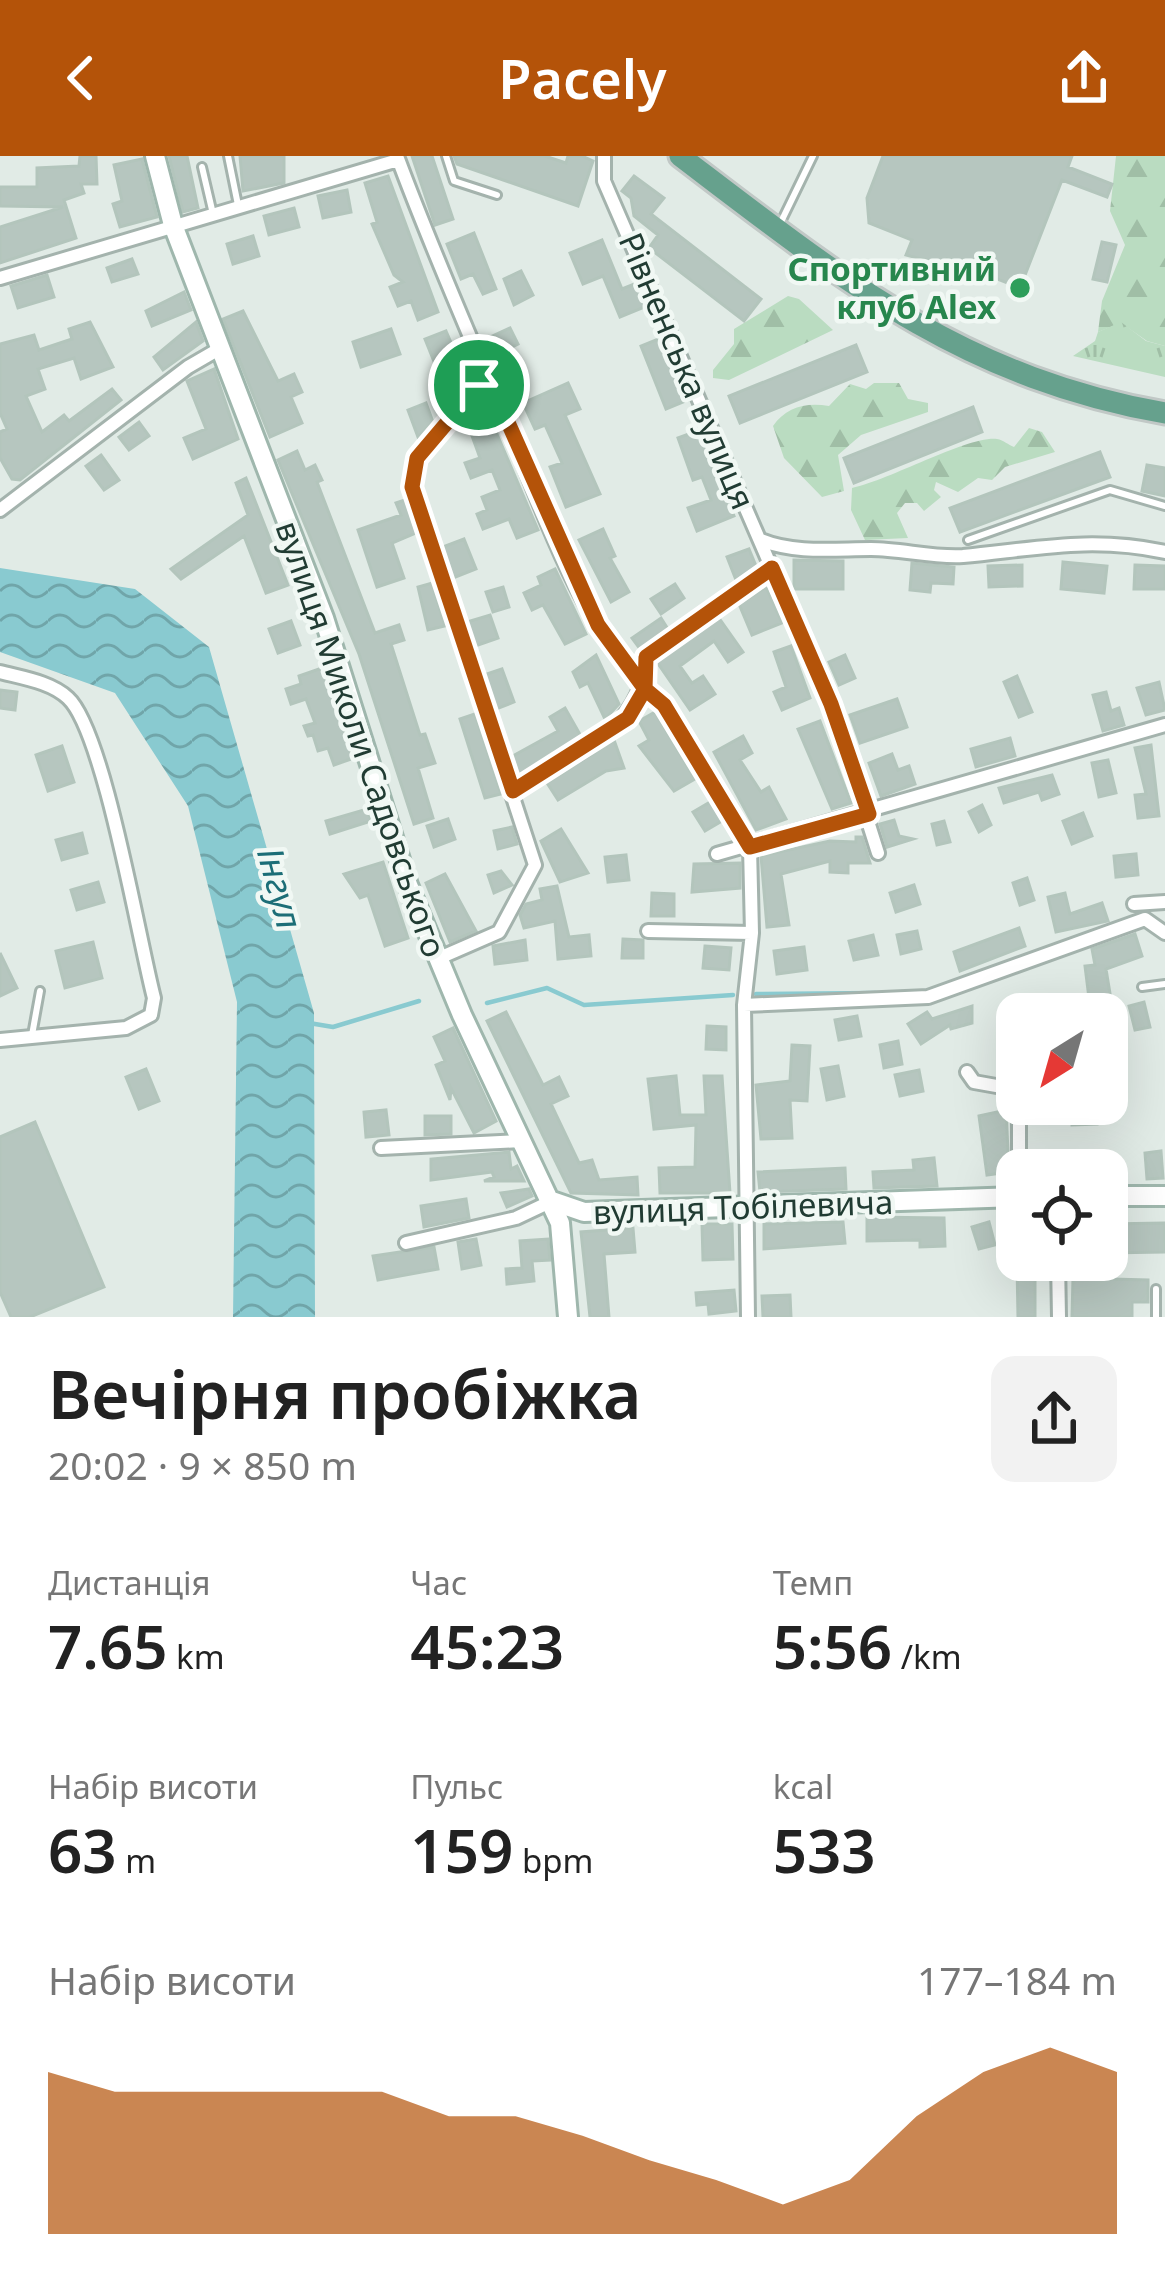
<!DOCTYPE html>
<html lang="uk">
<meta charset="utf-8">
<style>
:root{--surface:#fff;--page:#f2f2f2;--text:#222;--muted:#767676;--accent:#b45309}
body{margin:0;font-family:"Noto Sans",sans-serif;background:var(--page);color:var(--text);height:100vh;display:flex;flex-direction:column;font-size:45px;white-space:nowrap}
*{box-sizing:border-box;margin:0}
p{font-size:39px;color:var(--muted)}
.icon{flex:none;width:66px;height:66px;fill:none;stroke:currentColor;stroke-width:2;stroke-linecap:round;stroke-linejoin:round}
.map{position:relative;height:1161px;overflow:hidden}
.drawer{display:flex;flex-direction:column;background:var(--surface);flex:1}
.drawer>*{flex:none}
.needle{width:78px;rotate:217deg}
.buttons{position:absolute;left:996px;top:837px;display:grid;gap:24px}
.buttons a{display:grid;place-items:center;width:132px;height:132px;border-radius:24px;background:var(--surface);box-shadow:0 12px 48px #0002;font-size:60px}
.pin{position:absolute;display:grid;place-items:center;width:102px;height:102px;color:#fff;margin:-51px;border:6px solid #fff;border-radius:50%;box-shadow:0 3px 12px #0007}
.round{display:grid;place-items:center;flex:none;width:126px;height:126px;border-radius:24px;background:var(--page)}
.summary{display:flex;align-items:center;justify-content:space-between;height:204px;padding:0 48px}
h1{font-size:66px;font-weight:600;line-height:90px}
.stats{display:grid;grid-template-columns:repeat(3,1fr);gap:18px;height:204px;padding:12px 48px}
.stats div{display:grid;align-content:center}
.stats b{font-size:60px;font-weight:600}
.stats small{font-size:33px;font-weight:400}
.stats p{font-size:33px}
.chart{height:336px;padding:24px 48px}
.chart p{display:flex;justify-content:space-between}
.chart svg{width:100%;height:216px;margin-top:12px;fill:var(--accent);opacity:.7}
header{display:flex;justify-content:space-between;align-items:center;height:156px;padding:0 48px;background:var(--accent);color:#fff;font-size:54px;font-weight:600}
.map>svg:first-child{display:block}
.forest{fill:url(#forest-firs)}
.park{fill:url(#park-tufts)}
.water{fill:url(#water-waves)}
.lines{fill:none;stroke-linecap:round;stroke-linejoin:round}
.stream{stroke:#89cad0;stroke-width:4.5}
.building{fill:#b6c6bf;stroke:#b3c5bc;stroke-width:3}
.lane-casing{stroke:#a4b3ad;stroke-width:12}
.street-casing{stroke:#a4b3ad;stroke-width:18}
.secondary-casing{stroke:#9fb7ad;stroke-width:24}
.primary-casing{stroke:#c1c8c6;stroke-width:27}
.lane{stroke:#fff;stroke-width:6}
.street{stroke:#fff;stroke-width:12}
.secondary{stroke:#fff;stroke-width:18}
.primary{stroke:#66a18d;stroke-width:21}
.route-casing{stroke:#fff;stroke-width:24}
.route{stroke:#b45309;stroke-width:15}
.leisure-dot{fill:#2e9e5b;stroke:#f1f8f4;stroke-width:4.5}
.labels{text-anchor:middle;stroke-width:9;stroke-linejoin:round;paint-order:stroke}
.leisure-label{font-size:33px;font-weight:bold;fill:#27864d;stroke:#f1f8f4;text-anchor:end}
.street-label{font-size:33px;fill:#213c33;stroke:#f1f8f4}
.water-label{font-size:36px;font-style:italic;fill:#1c6e77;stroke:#f1f8f4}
</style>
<header><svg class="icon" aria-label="back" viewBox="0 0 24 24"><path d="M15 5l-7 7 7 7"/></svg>Pacely<svg class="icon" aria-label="share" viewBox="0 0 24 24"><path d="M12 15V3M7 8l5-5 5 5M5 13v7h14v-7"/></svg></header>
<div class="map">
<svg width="1165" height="1161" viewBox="0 0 1165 1161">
<defs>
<pattern id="forest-firs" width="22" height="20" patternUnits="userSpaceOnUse" patternTransform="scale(3)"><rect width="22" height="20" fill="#badcc1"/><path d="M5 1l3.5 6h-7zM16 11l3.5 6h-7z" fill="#a0bea6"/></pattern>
<pattern id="park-tufts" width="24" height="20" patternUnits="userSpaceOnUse" patternTransform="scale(3)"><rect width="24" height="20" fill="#badcc1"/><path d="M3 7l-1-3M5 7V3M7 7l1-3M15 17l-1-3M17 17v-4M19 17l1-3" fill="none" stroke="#a0bea6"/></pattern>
<pattern id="water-waves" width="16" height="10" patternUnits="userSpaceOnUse" patternTransform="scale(3)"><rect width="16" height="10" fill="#89cad0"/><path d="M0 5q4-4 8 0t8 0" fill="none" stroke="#70a5a9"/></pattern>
</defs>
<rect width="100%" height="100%" fill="#e1ebe6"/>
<path class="forest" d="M1116 0H1165V190L1147 185 1121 167 1098 176 1102 145 1125 89 1110 55Z
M788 140 799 143 833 174 729 224 713 222V214L734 188V173Z
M874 227H899L908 243 928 247V256L861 279 838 299 844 335 822 341 784 302 773 270C786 251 806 246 829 250L850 228 866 233Z
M1029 272 1042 276 1055 296 1005 311 992 324 978 322 958 336 936 326 934 334 941 341 924 355 917 347H905L897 357 908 382 865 384 851 354 852 332C893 323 967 280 997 283 1004 284 1008 289 1014 291Z"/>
<path class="park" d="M1121 166 1146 185 1165 190V221L1073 200 1095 185 1098 176Z"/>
<path class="water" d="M0 412 135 433 209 491 314 857 315 1161H233L237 846 188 650 115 537 0 496Z"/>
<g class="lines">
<path class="stream" d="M756 838 876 837
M487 847 547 832 584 849 733 839
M309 867 333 871 419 845"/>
</g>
<path class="building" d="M80 0H96L97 28H81L84 37 64 44 76 82 0 107V71L63 51 0 50V31H37V12L79 10Z
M169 0H187L198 52 183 56Z
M240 0H284V27L243 35Z
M412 0H432L453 63 435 69Z
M454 0H545L566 7 568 0H582L593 5 578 50 457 8Z
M883 0H1072L1068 11 1112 28 1107 41 1062 24 1020 132 947 103 944 109 906 99 912 84 869 67 867 42Z
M142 3 157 61 120 71 113 48 122 45 114 9Z
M388 20 438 156 418 164 411 145 398 150 390 131 403 126 394 119 372 68 377 66 365 27Z
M634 20 664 42 651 58 761 143 744 165 649 92 658 79 634 60 631 42 622 35Z
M347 34 351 56 323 62 318 40Z
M294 52 299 71 269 79 264 60Z
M474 77 496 133 483 138 473 118 461 123 447 88Z
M253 80 259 100 233 108 227 88Z
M602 84 622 133 637 127 647 150 620 161 603 120 583 128 570 97Z
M1102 86 1116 89 1107 126 1093 123Z
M132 103 138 118 112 126 107 112Z
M521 115 533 139 514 149 504 123Z
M47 119 54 141 18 152 11 130Z
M184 136 191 154 152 170 146 155Z
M243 155 278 225 294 218 302 236 291 241 302 267 270 281 223 163Z
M90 166 113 211 81 223 74 202 38 213 45 233 26 240 42 276 64 259 69 265 112 233 121 244 20 324 12 323 0 302V276L7 273 0 257V188L34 179 39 194 72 183 69 173Z
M196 166 203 185 163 214 154 201Z
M510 172 518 188 494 200 486 183Z
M391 173 400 198 361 211 353 186Z
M446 175 467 223 439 244 431 228 441 223 425 183Z
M661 182 688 244 666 253 641 190Z
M856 189 867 216 740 267 729 240Z
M214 213 238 283 193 303 184 282 206 273 187 225Z
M568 227 580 253 565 259 600 338 566 351 550 311 562 307 545 269 535 273 523 247Z
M426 247 433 266 418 281 408 254Z
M973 251 982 276 854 327 844 302Z
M491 264 538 374 517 382 509 363 483 373 477 358 487 354 482 341 500 334 492 314 471 322 465 307 480 302 471 277Z
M139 266 149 280 129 294 119 281Z
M700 274 734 360 697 375 688 352 711 344 702 321 693 324 678 282Z
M297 295 305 314 315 309 322 324 317 326 375 477 399 469 404 484 391 488 420 579 425 578 435 607 418 612 433 662 414 668 359 498 278 304Z
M1100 296 1110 321 960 376 950 352Z
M101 299 119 324 104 334 86 310Z
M1147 309 1165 312V340L1142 335Z
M246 322 288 429 266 437 244 380 181 423 171 413 248 359 236 327Z
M405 344 416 377 392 387 404 422 377 431 358 374 401 359 396 347Z
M603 373 615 400 610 402 629 436 611 446 579 384Z
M464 383 476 413 453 422 443 391Z
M749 393 756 410 736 424 727 401Z
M794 404 843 405V433H794Z
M1063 406 1107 410 1104 437 1061 433Z
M912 407 954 411 953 428 931 427 930 436 910 434Z
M1022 409V430L989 431 988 410Z
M1135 409 1165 410V433H1134Z
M555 413 586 478 565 488 543 449 532 454 524 437 541 429 538 421Z
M432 427 445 470 428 474 418 431Z
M675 428 684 442 661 458 651 443Z
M503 431 509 451 493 456 486 436Z
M766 431 782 467 752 479 739 448Z
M490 459 498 482 475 490 467 466Z
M661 462 668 473 640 493 632 482Z
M719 462 743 496 728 506 714 485 680 510 692 527 703 520 715 538 690 554 657 506Z
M291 465 300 489 278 497 269 473Z
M791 490 810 542 782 554 774 536 786 531 774 496Z
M596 499 619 548 605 563 588 527 580 531 573 516Z
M845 499 855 522 839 529 829 506Z
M325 511 354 602 334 609 328 592 318 595 313 579 308 580 304 570 315 567 306 543 291 548 286 533 301 528 299 520Z
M502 513 514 546 496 553 484 519Z
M1017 520 1032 556 1019 561 1004 526Z
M1159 526 1165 554 1146 559 1137 532Z
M0 534 17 536 15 554 0 552Z
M1106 536 1111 555 1119 552 1124 569 1103 575 1093 539Z
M897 543 907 571 860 587 850 559Z
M565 552 582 582 517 620 511 601 558 575 550 561Z
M655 556 695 623 674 635 639 590 649 584 639 565Z
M475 558 501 638 485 642 460 563Z
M820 565 851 647 832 653 798 573Z
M743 580 752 597 740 604 761 636 769 631 786 663 756 674 714 596Z
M1010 582 1015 600 976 611 971 593Z
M614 584 624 612 606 615 558 644 547 627Z
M1151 589 1159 660 1138 662 1135 639 1146 638 1135 592Z
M62 590 74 626 48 635 36 599Z
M892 598 898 614 909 610 915 628 881 640 869 607Z
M1108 604 1116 637 1099 641 1092 607Z
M1052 619 1059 638 1042 644 1039 636 1004 647 999 632Z
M710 646 722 665 705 675 693 656Z
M982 649 991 669 979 676 969 656Z
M367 653 371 665 330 678 326 665Z
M1083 657 1092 680 1072 688 1063 665Z
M448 663 455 683 434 691 427 670Z
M894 664 899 680 913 683 887 691 880 668Z
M944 665 950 686 937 689 932 668Z
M512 671 517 688 498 693 494 675Z
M561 673 588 717 560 726 541 685Z
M82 677 87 697 62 704 56 684Z
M856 681H862L870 707H848V717L830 716V705L781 718 789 769 767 771 761 700 830 685 856 686Z
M1136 698 1138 719 1116 721 1114 700Z
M626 699 629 724 608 726 605 701Z
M383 706 408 782 385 790 368 739 360 742 344 718Z
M740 707V732L692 736 694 708Z
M501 715 512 729 494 737 488 719Z
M445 718 476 775 450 786 426 727Z
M1027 722 1034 744 1020 749 1013 727Z
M98 726 104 746 77 754 71 734Z
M914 729 920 748 896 756 890 737Z
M557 730 569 781 589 779 591 800 558 803 555 765 524 772 520 759 526 748 542 744 540 733Z
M652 737 674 738V760H651Z
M1065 737 1070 758 1102 747 1108 765 1056 776 1048 741Z
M1019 772 1025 790 960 815 954 796Z
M917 775 921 793 901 798 897 779Z
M1135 778 1142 800 1106 813 1113 856 1091 858 1085 810 1095 809 1092 793Z
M873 779 878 799 854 804 849 785Z
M623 783 643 784V802H622Z
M525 784 527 804 495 808 493 790Z
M93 786 102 822 65 832 56 795Z
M705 790 731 792 729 814 703 812Z
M804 791 807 814 777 818 774 795Z
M0 797 17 832 0 840Z
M1144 846 1150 871 1135 874 1129 850Z
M972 850V867L951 873 950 869 921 888 908 868 927 856 932 863Z
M506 856 543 929 559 921 568 940 551 948 579 1007 592 1004 599 1024 637 1021 638 1039 571 1037 487 865Z
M857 860 861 880 839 884 835 864Z
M707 870 726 871V894L706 893Z
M453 872 496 965 474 977 451 932 450 944 436 909 445 905 434 881Z
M898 885 902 908 884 912 880 889Z
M792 889 810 890 807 945 790 944 792 982 761 983 756 929 790 925Z
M838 910 844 940 827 944 821 913Z
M146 913 159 945 139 953 126 921Z
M919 914 923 935 900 940 895 919Z
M676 920 680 959H706L704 920H722L730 1037H660L659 1012 695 1011 696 969 654 973 648 923Z
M1072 948H1096L1097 968 1072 969Z
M386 954 389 979 366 981 364 956Z
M1006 954 1009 1016 987 1019 979 960Z
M425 960H451V978L425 979Z
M35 966 104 1131 30 1161H11L0 1136V981Z
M1161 995 1163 1022 1147 1023 1145 997Z
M509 996 511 1013 517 1010 524 1025H484L494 1021 492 1016 431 1024V1003Z
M934 1002 937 1030 874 1032 873 1016 914 1014 913 1004Z
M845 1012 846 1033 760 1036 758 1016Z
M529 1033 532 1040 507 1051 501 1037Z
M466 1043 469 1062 424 1071 421 1050Z
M867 1061 944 1062 945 1090 920 1091V1084L867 1085Z
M843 1066 845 1087 764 1093V1068Z
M989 1066 995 1089 979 1093 972 1071Z
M1165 1067V1096L1107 1097V1068Z
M702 1068H732L733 1103 703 1104Z
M633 1072 635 1096 604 1098 609 1161H590L581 1076Z
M476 1083 481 1109 462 1113 458 1086Z
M548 1083 550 1104 532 1105 534 1125 507 1128 506 1113 522 1112 520 1085Z
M434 1091 438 1113 378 1124 373 1100Z
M1017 1108H1035V1161H1018Z
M1073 1122 1148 1124V1146H1132V1161H1072Z
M734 1134 736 1155 709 1158 708 1148 697 1149 696 1137Z
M790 1139 791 1161H763L762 1140Z"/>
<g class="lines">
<g class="lane-casing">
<path id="lane" d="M228 0 238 49
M446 0 454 25 497 39
M202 11 213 58
M779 70 813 0
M968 384 1110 334 1165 350
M1142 831 1165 828
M32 879 40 835
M1156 1161V1133"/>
</g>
<g class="street-casing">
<path id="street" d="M397 0C430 89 468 176 505 263 546 358 582 480 664 549L750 691 752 777 744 849 748 1161
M604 0V25L831 549 878 697
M0 122 398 4
M0 354 188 211 219 193
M761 384C795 398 835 393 871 393 901 393 933 402 963 400 1036 393 1091 380 1165 396
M0 516C23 522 51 526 68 542 104 575 139 785 154 842L151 859 126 872 0 884
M513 635C572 598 643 576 646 501L772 412
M717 698 1165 569
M1134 748 1165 746
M648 775 752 777
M437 803 499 776 535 709 412 331 417 302 486 217
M744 849 928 841 1145 763 1165 777
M967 916 974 926 1002 931 1017 942
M1019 948V1014
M381 992 521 985
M406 1087 516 1062 552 1045
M1058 1104 1059 1161"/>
</g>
<g class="secondary-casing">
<path id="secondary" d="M155 0 173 69 324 462 408 729 462 859 560 1067 568 1161
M1107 1040H1165
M552 1045 584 1056 1017 1041"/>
</g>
<g class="primary-casing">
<path id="primary" d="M680 0C839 121 961 221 1165 257"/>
</g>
<use href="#lane" class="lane"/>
<use href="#street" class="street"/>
<use href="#secondary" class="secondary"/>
<use href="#primary" class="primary"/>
</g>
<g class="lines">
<g class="route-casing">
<path id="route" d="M479 229 417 302 412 331 513 635 628 562 645 533 664 549 750 691 869 658 831 548 772 412 646 501 645 533 598 469 486 217 479 229"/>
</g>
<use href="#route" class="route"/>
</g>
<circle class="leisure-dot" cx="1020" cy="132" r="12"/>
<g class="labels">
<g class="leisure-label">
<text x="996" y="125">Спортивний<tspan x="996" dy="38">клуб Alex</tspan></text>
</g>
<g class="street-label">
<text transform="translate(687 215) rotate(67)" y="12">Рівненська вулиця</text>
<text transform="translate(361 583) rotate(71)" y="12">вулиця Миколи Садовського</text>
<text transform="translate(743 1051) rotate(-2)" y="12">вулиця Тобілевича</text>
</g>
<g class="water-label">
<text transform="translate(280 732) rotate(75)" y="13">Інгул</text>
</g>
</g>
</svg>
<div class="buttons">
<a><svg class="needle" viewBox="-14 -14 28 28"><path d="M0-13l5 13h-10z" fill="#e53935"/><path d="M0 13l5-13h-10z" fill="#767676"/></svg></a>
<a><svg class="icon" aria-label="locate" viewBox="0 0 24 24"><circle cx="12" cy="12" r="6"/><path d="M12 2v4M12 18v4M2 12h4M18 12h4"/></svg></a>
</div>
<div class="pin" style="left:479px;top:229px;background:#1e9e55"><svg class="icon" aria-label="arrive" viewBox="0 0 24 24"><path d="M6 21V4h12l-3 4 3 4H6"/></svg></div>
</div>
<section class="drawer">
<div class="summary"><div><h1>Вечірня пробіжка</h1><p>20:02 · 9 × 850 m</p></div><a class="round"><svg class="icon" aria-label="share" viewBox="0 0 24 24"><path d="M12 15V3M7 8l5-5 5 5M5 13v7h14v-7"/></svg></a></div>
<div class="stats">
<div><p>Дистанція</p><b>7.65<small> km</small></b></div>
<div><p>Час</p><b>45:23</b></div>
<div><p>Темп</p><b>5:56<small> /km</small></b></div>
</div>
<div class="stats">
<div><p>Набір висоти</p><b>63<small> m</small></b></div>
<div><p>Пульс</p><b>159<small> bpm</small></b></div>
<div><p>kcal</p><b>533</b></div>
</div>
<div class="chart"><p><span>Набір висоти</span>177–184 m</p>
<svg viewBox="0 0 160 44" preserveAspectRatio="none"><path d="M0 44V11L10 15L20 15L30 15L40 15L50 15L60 20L70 20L80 24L90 29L100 33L110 38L120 33L130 20L140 11L150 6L160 11V44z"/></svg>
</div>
</section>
